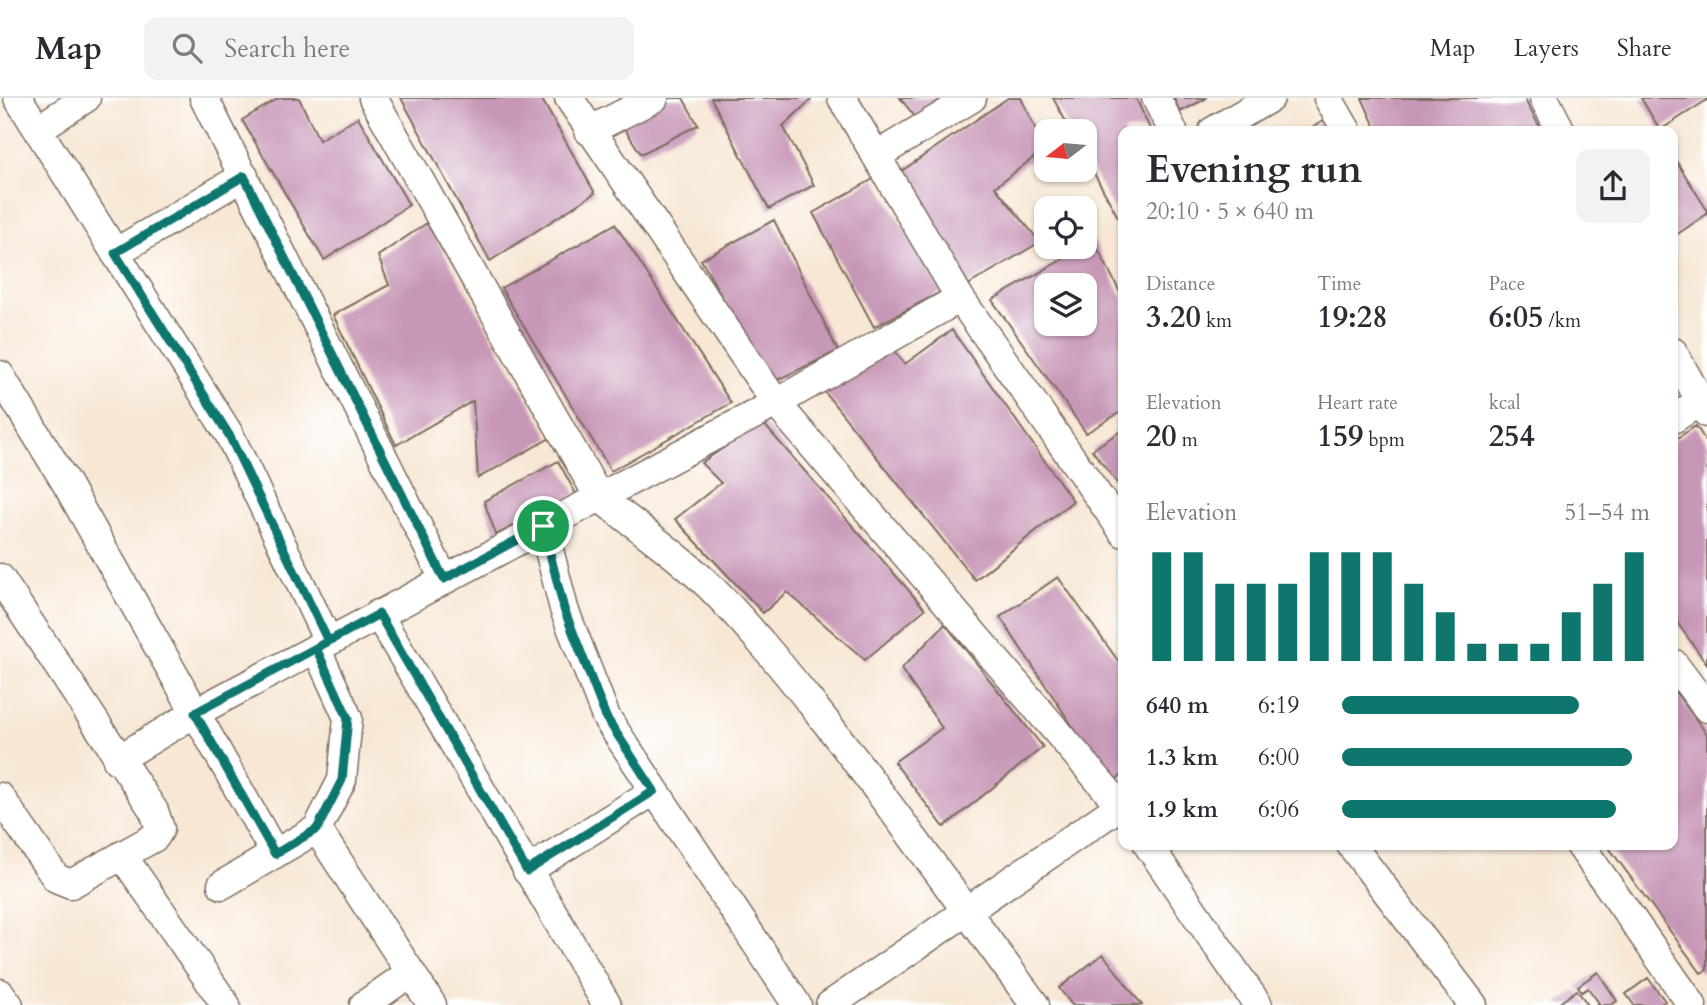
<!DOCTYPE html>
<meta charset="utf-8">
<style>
:root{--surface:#fff;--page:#f2f2f3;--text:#2b2b33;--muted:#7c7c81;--line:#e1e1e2;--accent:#0f766e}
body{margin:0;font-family:Cardo,serif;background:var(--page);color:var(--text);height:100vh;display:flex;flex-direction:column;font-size:26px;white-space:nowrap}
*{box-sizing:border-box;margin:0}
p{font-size:23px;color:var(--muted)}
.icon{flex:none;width:38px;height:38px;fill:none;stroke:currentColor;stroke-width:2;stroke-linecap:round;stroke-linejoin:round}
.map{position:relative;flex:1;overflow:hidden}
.details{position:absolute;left:1118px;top:28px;width:560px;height:724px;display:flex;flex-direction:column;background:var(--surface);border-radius:14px;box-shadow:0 2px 5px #0004}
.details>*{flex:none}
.needle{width:46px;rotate:254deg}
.buttons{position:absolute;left:1034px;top:21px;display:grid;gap:14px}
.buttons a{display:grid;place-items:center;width:63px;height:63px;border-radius:14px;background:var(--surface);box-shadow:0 2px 5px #0004;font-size:35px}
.pin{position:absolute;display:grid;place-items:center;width:60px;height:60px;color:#fff;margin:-30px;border:4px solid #fff;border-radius:50%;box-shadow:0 2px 7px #0007}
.round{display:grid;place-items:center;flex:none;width:74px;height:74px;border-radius:14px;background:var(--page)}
.headline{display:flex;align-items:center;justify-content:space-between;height:119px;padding:0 28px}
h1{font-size:38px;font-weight:700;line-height:52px}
.figures{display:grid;grid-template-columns:repeat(3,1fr);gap:10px;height:119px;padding:7px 28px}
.figures div{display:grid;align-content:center}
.figures b{font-size:30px;font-weight:700}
.figures small{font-size:19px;font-weight:400}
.figures p{font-size:19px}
.chart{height:196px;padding:14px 28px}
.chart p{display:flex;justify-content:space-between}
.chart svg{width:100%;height:126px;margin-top:7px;stroke:var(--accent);stroke-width:6}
ul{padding:0 28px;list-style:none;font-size:23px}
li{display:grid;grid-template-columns:112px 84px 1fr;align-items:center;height:52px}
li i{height:18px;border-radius:9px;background:var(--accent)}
header{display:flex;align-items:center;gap:42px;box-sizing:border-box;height:98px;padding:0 35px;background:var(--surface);border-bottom:2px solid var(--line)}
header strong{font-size:33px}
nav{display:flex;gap:38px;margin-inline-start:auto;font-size:24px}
.search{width:490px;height:63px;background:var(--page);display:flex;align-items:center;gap:18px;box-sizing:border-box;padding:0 24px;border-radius:14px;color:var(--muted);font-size:26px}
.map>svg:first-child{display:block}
.building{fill:#c797b7;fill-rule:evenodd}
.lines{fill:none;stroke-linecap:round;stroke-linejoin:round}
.minor-casing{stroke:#7d6c5e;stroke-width:31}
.minor{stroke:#fff;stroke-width:28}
.route-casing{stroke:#fff;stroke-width:14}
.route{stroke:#0f766e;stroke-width:9}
</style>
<header>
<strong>Map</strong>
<div class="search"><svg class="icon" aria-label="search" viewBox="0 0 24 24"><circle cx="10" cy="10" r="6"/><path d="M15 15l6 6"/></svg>Search here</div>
<nav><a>Map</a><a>Layers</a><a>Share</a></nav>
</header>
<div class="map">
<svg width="1707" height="907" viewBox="0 0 1707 907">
<rect width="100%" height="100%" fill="#fff"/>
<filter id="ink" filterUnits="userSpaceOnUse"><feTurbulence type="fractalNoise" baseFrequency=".0143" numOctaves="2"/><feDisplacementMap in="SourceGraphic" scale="14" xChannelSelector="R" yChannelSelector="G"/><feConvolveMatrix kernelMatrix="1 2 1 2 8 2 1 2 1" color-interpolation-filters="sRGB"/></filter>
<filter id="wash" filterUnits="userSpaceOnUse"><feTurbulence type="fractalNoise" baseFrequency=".00686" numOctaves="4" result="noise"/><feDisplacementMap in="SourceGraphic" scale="28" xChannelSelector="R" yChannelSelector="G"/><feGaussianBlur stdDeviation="1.57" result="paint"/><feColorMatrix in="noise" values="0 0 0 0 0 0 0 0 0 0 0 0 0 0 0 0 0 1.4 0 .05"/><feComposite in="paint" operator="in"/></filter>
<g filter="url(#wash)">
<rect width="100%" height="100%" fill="#f7e7d4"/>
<g id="blocks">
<path class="building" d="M279 0H299L319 42 358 19 409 107 324 162 242 22Z
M401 0H541L595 95 490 163Z
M654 0H683L698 27 641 56 617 19Z
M711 0H813L783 28 814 87 769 111Z
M900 0H942L916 20Z
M1008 0H1021L1045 51 995 89 1040 144 968 187 900 74Z
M1053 0H1136L1151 33H1124V130L1085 59V33H1071Z
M1174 0H1207L1180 14Z
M1362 0H1524L1542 33H1377Z
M1641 0H1707V2L1660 32Z
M1326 21 1333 33H1307Z
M1673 58 1707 112V116L1673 139Z
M875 80 941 194 874 229 813 115Z
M774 122 838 253 771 285 701 162Z
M427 125 550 340 478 380 473 303 396 347 333 217 389 187 378 158Z
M615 126 731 305 611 373 501 190Z
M1094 143 1124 202V312L1086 335 992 202ZM1046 187H1085V226H1046Z
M952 232 1073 403 975 482 823 292 891 249 905 266Z
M762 324 925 511 865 562 787 494 763 515 675 421 721 385 701 365Z
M1696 328 1707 345V566L1673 519V343Z
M1124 331V394L1092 352Z
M558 363 576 396 496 437 484 403Z
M1058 479 1124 571V675L1111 686 1000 519Z
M945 526 1043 649 944 729 894 664 942 630 901 571Z
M1673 591 1707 636V872L1701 875 1607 747H1673Z
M1103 856 1142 907H1072L1059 890Z
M1598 874 1617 903 1611 907H1596L1599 905 1588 890 1582 894 1578 888Z
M1648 880 1665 903 1660 907H1634L1626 896Z
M1577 892 1588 907H1557Z"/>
</g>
</g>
<g filter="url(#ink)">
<use href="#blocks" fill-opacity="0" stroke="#7d6c5e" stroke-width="2"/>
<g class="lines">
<g class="minor-casing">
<path id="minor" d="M18 0 229 336 328 543
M204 0 444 481
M373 0 599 399C640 431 685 462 721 500 753 533 782 569 811 605 889 703 960 806 1035 907
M569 0 776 305 1124 712
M842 0 960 200 1124 435
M1156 0 1173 33
M1328 0 1347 33
M1544 0 1561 33
M38 31 86 0
M589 33 654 0
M1213 33 1270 0
M876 58 972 0
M115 155 244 78
M1673 254 1707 315
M0 277 66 385 275 756
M1673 321 1707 299
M543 428 564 511 606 619 797 907
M0 480 154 713 160 731 155 739 71 786 56 780 0 699
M378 516 607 907
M1673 565 1707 610
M117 662 195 615 776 305 960 200
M317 731 432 907
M1148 747 1258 907
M1351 747 1473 907
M1580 747 1692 907
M122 757 226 907
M527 773 654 693
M222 787 317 731 342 682 348 620 316 550
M0 895 9 907
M364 907 410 875
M830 907 1124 705"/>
</g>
<use href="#minor" class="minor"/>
</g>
</g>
<g class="lines" filter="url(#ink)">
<g class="route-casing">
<path id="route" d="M543 428 444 481 244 78 115 155 229 337 328 543 316 550 195 615 275 756 317 731 342 682 348 620 316 550 379 516 527 773 654 693 606 619 564 511 543 428"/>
</g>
<use href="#route" class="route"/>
</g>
</svg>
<div class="buttons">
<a><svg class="needle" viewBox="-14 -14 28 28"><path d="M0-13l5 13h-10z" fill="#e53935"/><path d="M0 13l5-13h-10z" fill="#7c7c81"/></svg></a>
<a><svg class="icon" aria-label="locate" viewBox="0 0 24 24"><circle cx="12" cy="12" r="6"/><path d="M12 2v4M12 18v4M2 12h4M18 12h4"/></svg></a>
<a><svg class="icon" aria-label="layers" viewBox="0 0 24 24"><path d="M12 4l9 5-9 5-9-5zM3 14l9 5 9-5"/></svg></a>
</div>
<div class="pin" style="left:543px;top:428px;background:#1e9e55"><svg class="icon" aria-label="arrive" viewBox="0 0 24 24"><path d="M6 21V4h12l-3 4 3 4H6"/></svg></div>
<section class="details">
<div class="headline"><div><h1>Evening run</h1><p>20:10 · 5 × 640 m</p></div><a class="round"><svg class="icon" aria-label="share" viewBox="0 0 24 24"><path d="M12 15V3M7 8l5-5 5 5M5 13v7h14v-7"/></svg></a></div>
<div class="figures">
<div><p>Distance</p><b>3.20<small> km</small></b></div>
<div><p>Time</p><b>19:28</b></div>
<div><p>Pace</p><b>6:05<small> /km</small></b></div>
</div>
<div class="figures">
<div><p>Elevation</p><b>20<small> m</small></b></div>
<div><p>Heart rate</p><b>159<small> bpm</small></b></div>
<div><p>kcal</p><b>254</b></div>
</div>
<div class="chart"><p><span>Elevation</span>51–54 m</p>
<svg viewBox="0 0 160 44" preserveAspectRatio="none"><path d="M5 44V6M15 44V6M25 44V17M35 44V17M45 44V17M55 44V6M65 44V6M75 44V6M85 44V17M95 44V27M105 44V38M115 44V38M125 44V38M135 44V27M145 44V17M155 44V6"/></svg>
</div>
<ul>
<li><b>640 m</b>6:19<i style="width:77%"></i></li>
<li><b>1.3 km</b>6:00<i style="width:94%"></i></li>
<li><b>1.9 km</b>6:06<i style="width:89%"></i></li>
</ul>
</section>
</div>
